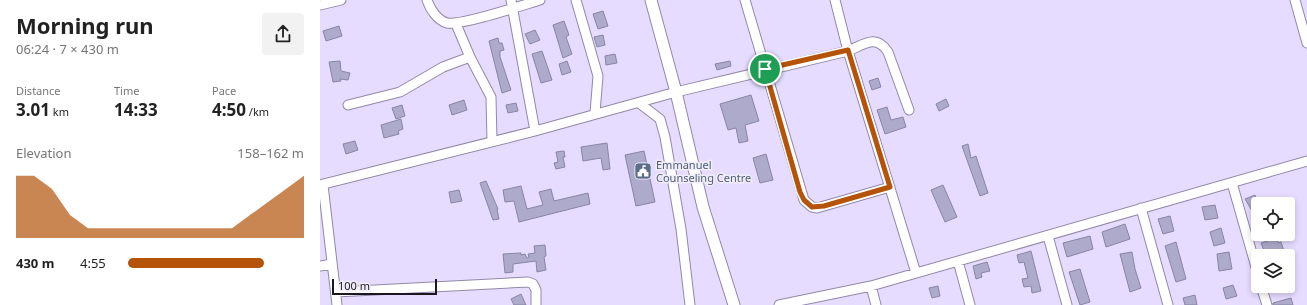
<!DOCTYPE html>
<meta charset="utf-8">
<style>
:root{--surface:#fff;--page:#f2f2f2;--text:#222;--muted:#767676;--accent:#b45309}
body{margin:0;font-family:"Noto Sans",sans-serif;background:var(--page);color:var(--text);height:100vh;display:flex;flex-direction:column;font-size:15px;white-space:nowrap}
*{box-sizing:border-box;margin:0}
p{font-size:13px;color:var(--muted)}
.icon{flex:none;width:22px;height:22px;fill:none;stroke:currentColor;stroke-width:2;stroke-linecap:round;stroke-linejoin:round}
.map{position:relative;flex:1;overflow:hidden}
.side{display:flex;flex-direction:column;background:var(--surface);width:320px}
.side>*{flex:none}
.controls{position:absolute;left:931px;top:197px;display:grid;gap:8px}
.controls a{display:grid;place-items:center;width:44px;height:44px;border-radius:4px;background:var(--surface);box-shadow:0 2px 6px #0003;font-size:20px}
.scale{position:absolute;left:12px;bottom:10px;width:105px;box-sizing:border-box;padding-left:4px;border:2px solid #1a1622;border-top:0;font-size:11px;line-height:14px;white-space:nowrap;color:#1a1622;-webkit-text-stroke:3px #f1edfb;paint-order:stroke}
.pin{position:absolute;display:grid;place-items:center;width:34px;height:34px;color:#fff;margin:-17px;border:2px solid #fff;border-radius:50%;box-shadow:0 1px 4px #0007}
.round{display:grid;place-items:center;flex:none;width:42px;height:42px;border-radius:4px;background:var(--page)}
.overview{display:flex;align-items:center;justify-content:space-between;height:68px;padding:0 16px}
h1{font-size:22px;font-weight:700;line-height:30px}
.figures{display:grid;grid-template-columns:repeat(3,1fr);gap:6px;height:68px;padding:4px 16px}
.figures div{display:grid;align-content:center}
.figures b{font-size:17px;font-weight:700}
.figures small{font-size:11px;font-weight:400}
.figures p{font-size:11px}
.chart{height:112px;padding:8px 16px}
.chart p{display:flex;justify-content:space-between}
.chart svg{width:100%;height:72px;margin-top:4px;fill:var(--accent);opacity:.7}
ul{padding:0 16px;list-style:none;font-size:13px}
li{display:grid;grid-template-columns:64px 48px 1fr;align-items:center;height:30px}
li i{height:10px;border-radius:5px;background:var(--accent)}
main{display:flex;flex:1;min-height:0}
.map>svg:first-child{display:block}
.building{fill:#aeaacc;stroke:#8885a5}
.lines{fill:none;stroke-linecap:round;stroke-linejoin:round}
.minor-casing{stroke:#9288a8;stroke-width:11}
.major-casing{stroke:#9288a8;stroke-width:13}
.minor{stroke:#fff;stroke-width:9}
.major{stroke:#fff;stroke-width:11}
.route-casing{stroke:#fff;stroke-width:8}
.route{stroke:#b45309;stroke-width:5}
.labels{text-anchor:middle;stroke-width:3;stroke-linejoin:round;paint-order:stroke}
.service-label{font-size:11px;fill:#4e5e75;stroke:#f1edfb;text-anchor:start}
</style>
<main>
<section class="side">
<div class="overview"><div><h1>Morning run</h1><p>06:24 · 7 × 430 m</p></div><a class="round"><svg class="icon" aria-label="share" viewBox="0 0 24 24"><path d="M12 15V3M7 8l5-5 5 5M5 13v7h14v-7"/></svg></a></div>
<div class="figures">
<div><p>Distance</p><b>3.01<small> km</small></b></div>
<div><p>Time</p><b>14:33</b></div>
<div><p>Pace</p><b>4:50<small> /km</small></b></div>
</div>
<div class="chart"><p><span>Elevation</span>158–162 m</p>
<svg viewBox="0 0 160 44" preserveAspectRatio="none"><path d="M0 44V6L10 6L20 14L30 30L40 38L50 38L60 38L70 38L80 38L90 38L100 38L110 38L120 38L130 30L140 22L150 14L160 6V44z"/></svg>
</div>
<ul>
<li><b>430 m</b>4:55<i style="width:77%"></i></li>
</ul>
</section>
<div class="map">
<svg width="987" height="305" viewBox="0 0 987 305">
<rect width="100%" height="100%" fill="#e6dcff"/>
<path class="building" d="M283 11 288 26 278 29 273 14Z
M244 21 249 35 246 37 252 54 243 58 233 25Z
M19 26 22 36 6 41 3 31Z
M215 30 220 40 210 44 205 34Z
M283 35 285 45 277 47 274 37Z
M178 38 179 43H182L184 50 180 51V57L191 90 182 93 169 41Z
M222 51 232 80 221 83 212 54Z
M295 54 297 63 286 65 285 56Z
M20 61 21 71 30 73 28 80 20 79 21 81 13 82 9 62Z
M247 61 251 72 242 75 239 64Z
M410 61 411 66 397 70 395 64Z
M558 78 561 87 552 90 549 81Z
M431 95 439 121 425 125 428 141 419 143 416 128 408 130 400 104Z
M626 99 629 106 619 111 616 104Z
M144 100 147 110 132 115 129 105Z
M196 103 198 111 188 113 186 105Z
M82 105 85 116 76 119 72 108Z
M567 107 571 120 583 117 586 127 565 134 557 110Z
M81 119 83 129 78 131 79 134 64 138 61 125Z
M35 141 38 150 26 154 23 144Z
M287 143 290 169 283 170 281 158 263 161 261 147Z
M648 144 651 158 656 156 668 193 660 196 642 146Z
M244 151 245 157H243L245 167 236 169 234 163 238 162 236 152Z
M324 151 335 202 316 206 305 155Z
M446 154 453 180 440 183 433 158Z
M166 181 178 209H177L179 219 173 220 160 183Z
M623 185 637 217 625 222 611 190Z
M201 186 207 209 223 205 219 192 231 189 234 201 268 193 270 204 199 222 194 201 185 202 183 190Z
M139 190 142 201 131 203 129 192Z
M935 195 938 206 931 209 925 199Z
M895 205 898 218 885 220 882 207Z
M850 216 854 231 843 234 838 219Z
M805 224 810 239 786 247 782 232Z
M901 228 905 243 894 246 890 232Z
M770 236 773 249 747 257 743 243Z
M957 238 958 243 961 242 964 251 950 255 949 252 945 253 941 243Z
M856 242 866 279 856 282 845 246Z
M225 245 226 256 224 257 226 270 217 272 216 261 193 264V272L185 273 183 254 201 253V255L205 254 207 258 209 257 208 254 215 253 214 246Z
M711 251 721 291 712 293 711 286 704 287 702 279 708 278 704 262 699 263 697 255Z
M812 252 815 269 821 288 810 292 800 254Z
M909 252 912 269 899 271 897 254Z
M667 262 670 271 661 273 662 277 656 279 653 266Z
M760 269 770 302 760 305 749 272Z
M913 285 917 296 906 299 903 288Z
M618 286 620 296 612 298 609 288Z
M201 294 206 305H194L191 299Z
M875 295 877 305H865L863 298Z
M971 298 973 305H953V303Z"/>
<g class="lines">
<g class="minor-casing">
<path id="minor" d="M107 0C110 9 117 20 127 23 141 26 203 5 220 0
M191 0 215 131
M256 0 278 76 275 113
M425 0 484 200 492 207 497 208 570 187
M975 0 987 43
M0 5 21 0
M136 24 150 57 171 97 172 142
M319 103 340 119 345 137 361 229 370 305
M28 105 80 92 123 67 150 57
M589 110 568 52C556 34 545 44 528 51L596 273
M912 183 938 274
M0 185 215 131 356 92 528 51 515 0
M3 185 17 305
M821 208 848 305
M728 236 747 305
M638 261 650 305
M0 266 12 264
M551 286 556 305
M941 286 947 305
M16 292 208 282 213 284 216 290V305
M459 305 551 286 987 161"/>
</g>
<g class="major-casing">
<path id="major" d="M331 0 356 92 383 207 414 305"/>
</g>
<use href="#minor" class="minor"/>
<use href="#major" class="major"/>
</g>
<g class="lines">
<g class="route-casing">
<path id="route" d="M528 50 570 187 504 206 492 207 484 200 480 192 445 69Z"/>
</g>
<use href="#route" class="route"/>
</g>
<defs>
<g id="civic-square" transform="scale(0.9)"><rect x="-9" y="-9" width="18" height="18" rx="4" fill="#5c6f8a" stroke="#f1edfb"/><path d="M-.6-6.5H3V-4.5H.6V-3L4-1V1h2V6H-6V1h2V-1L-.6-3ZM-1.2 2.5V6h2.4V2.5Z" fill="#fff"/></g>
</defs>
<g fill-rule="evenodd">
<use href="#civic-square" x="323" y="171"/>
</g>
<g class="labels">
<g class="service-label">
<text x="336" y="169">Emmanuel<tspan x="336" dy="13">Counseling Centre</tspan></text>
</g>
</g>
</svg>
<div class="controls">
<a><svg class="icon" aria-label="locate" viewBox="0 0 24 24"><circle cx="12" cy="12" r="6"/><path d="M12 2v4M12 18v4M2 12h4M18 12h4"/></svg></a>
<a><svg class="icon" aria-label="layers" viewBox="0 0 24 24"><path d="M12 4l9 5-9 5-9-5zM3 14l9 5 9-5"/></svg></a>
</div>
<div class="scale">100 m</div>
<div class="pin" style="left:445px;top:69px;background:#1e9e55"><svg class="icon" aria-label="arrive" viewBox="0 0 24 24"><path d="M6 21V4h12l-3 4 3 4H6"/></svg></div>
</div>
</main>
